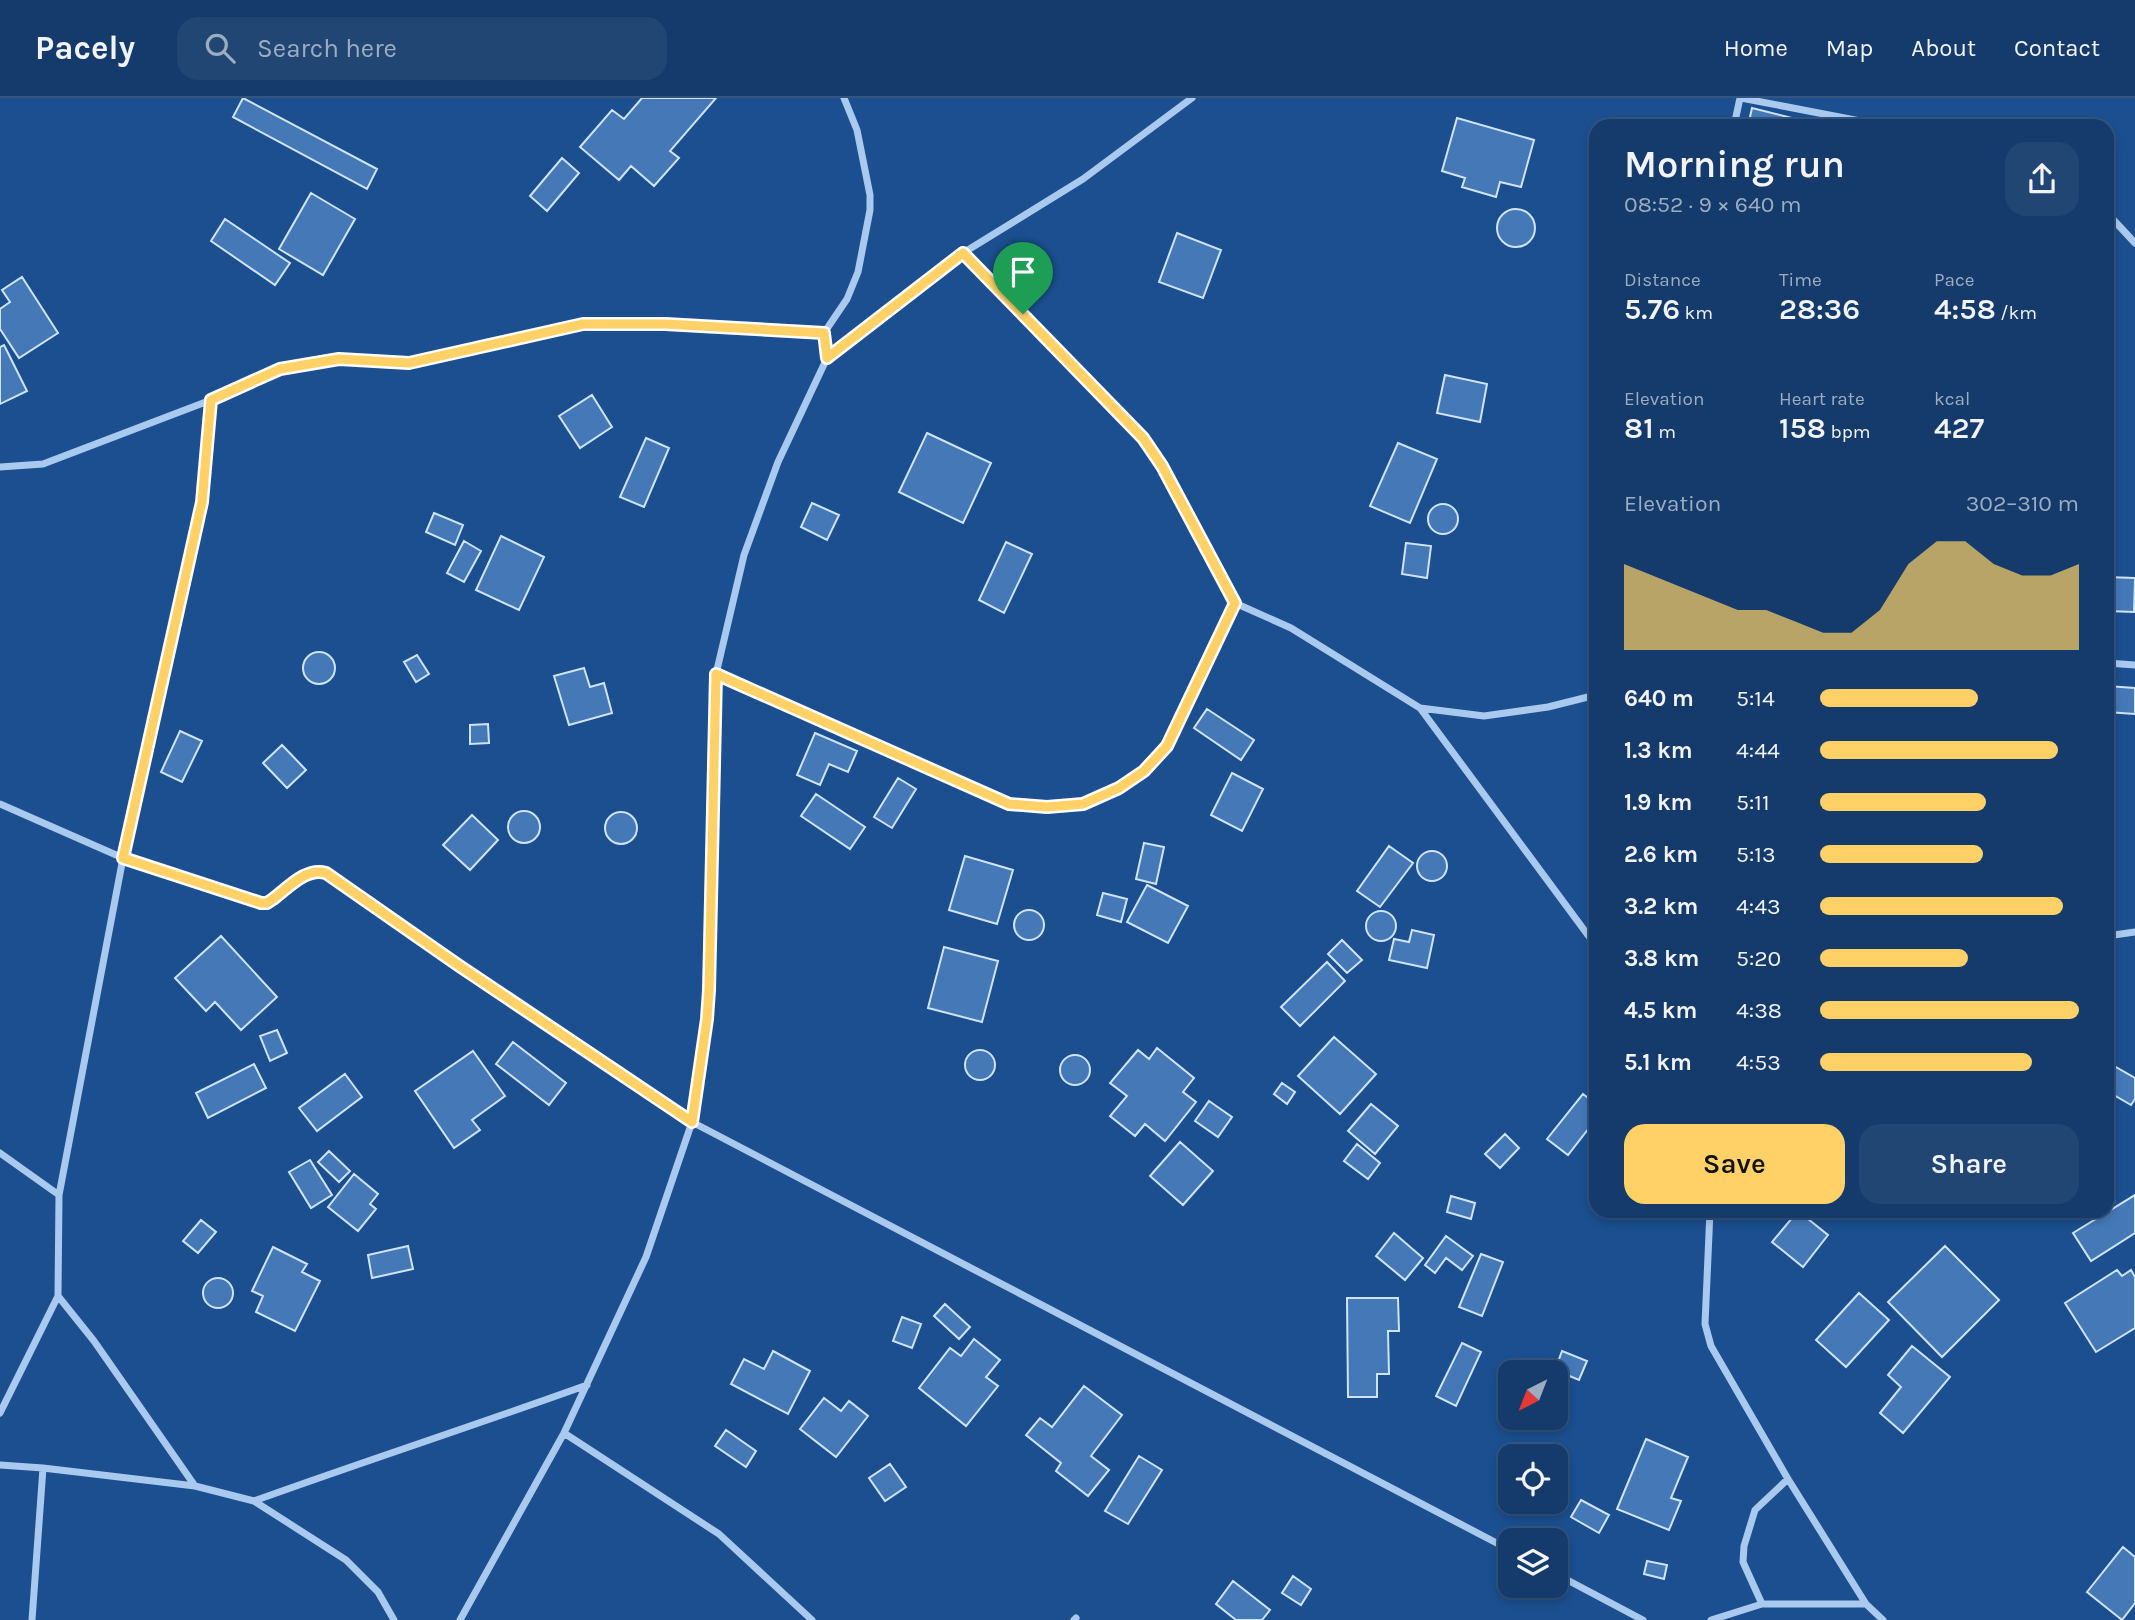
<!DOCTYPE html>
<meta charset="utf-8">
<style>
:root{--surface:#143b6b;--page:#214673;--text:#f1f3f6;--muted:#9dadc1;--line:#33557e;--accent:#ffd166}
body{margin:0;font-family:Karla,sans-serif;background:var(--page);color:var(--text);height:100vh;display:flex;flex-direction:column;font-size:26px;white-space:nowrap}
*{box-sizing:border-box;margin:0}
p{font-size:23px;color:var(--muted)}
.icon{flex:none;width:38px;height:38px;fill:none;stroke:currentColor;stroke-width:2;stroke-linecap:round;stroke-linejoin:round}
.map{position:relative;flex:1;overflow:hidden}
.details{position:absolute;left:1589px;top:21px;width:525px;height:1099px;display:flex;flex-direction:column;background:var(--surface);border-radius:21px;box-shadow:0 4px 10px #0003,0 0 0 2px var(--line)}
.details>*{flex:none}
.needle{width:46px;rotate:222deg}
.fabs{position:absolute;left:1498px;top:1262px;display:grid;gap:14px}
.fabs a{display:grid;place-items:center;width:70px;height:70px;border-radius:14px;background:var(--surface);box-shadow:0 4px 10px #0003,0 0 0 2px var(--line);font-size:35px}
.pin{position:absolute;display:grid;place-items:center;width:60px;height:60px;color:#fff;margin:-72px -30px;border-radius:50% 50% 50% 0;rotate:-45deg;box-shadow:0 0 7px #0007}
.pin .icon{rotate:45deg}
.round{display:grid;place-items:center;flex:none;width:74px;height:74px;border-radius:21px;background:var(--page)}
.summary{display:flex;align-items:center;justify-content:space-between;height:119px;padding:0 35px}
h1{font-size:38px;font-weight:600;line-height:52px}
.figures{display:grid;grid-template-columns:repeat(3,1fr);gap:10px;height:119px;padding:7px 35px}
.figures div{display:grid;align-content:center}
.figures b{font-size:30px;font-weight:600}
.figures small{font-size:19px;font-weight:400}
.figures p{font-size:19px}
.chart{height:196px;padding:14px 35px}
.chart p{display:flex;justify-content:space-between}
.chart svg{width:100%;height:126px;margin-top:7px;fill:var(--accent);opacity:.7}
.button{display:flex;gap:14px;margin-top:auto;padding:14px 35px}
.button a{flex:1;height:80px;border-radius:21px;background:var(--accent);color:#111;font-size:28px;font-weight:600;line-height:80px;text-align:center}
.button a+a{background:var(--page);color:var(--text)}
ul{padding:0 35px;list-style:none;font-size:23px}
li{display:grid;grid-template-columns:112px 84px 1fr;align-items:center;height:52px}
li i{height:18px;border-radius:9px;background:var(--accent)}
header{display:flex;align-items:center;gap:42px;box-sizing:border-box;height:98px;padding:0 35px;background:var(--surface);border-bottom:2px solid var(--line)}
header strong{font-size:33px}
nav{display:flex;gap:38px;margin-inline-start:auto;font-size:24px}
.search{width:490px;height:63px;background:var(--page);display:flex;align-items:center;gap:18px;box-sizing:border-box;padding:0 24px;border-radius:21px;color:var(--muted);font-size:26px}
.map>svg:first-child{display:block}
.building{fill:#4478b7;stroke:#cfe3fa;stroke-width:2}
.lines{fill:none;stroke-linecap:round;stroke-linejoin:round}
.minor{stroke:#a9c9ee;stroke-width:7}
.route-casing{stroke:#fff;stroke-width:14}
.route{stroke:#ffd166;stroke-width:9}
</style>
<header>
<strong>Pacely</strong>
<div class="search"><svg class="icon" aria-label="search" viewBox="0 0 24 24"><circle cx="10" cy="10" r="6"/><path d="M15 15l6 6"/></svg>Search here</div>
<nav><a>Home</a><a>Map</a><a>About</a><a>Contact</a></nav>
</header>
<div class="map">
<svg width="2135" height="1522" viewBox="0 0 2135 1522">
<rect width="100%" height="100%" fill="#1b4f8f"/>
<path class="building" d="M243 0 377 71 367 91 233 19Z
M642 0H716L670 53 679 60 654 88 631 68 619 82 580 49 612 12 624 21Z
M1752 10 1792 20 1790 28H1748Z
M1457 20 1534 42 1521 89 1500 84 1496 99 1462 89 1465 80 1442 73Z
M562 60 579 75 547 113 530 98Z
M311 95 355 121 323 177 279 151Z
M1497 130a19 19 0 1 1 38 0a19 19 0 1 1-38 0Z
M225 121 290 165 275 187 211 143Z
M1177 135 1221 152 1203 200 1159 184Z
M22 179 58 235 19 260 0 231V211L10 204 2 192Z
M4 247 27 293 0 306V249Z
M1445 277 1487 286 1480 324 1437 315Z
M592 297 612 329 580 350 559 318Z
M927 335 991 365 963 425 899 394Z
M646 340 669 350 644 409 620 399Z
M1398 345 1437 361 1410 425 1370 408Z
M812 405 839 417 827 442 801 429Z
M2107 405 2114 427 2107 429Z
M1428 421a15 15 0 1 1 30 0a15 15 0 1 1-30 0Z
M434 415 463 427 455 447 426 434Z
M501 438 544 459 519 512 476 492Z
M464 443 481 453 464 484 447 475Z
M1006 444 1032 456 1004 515 979 502Z
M1406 445 1431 448 1427 480 1402 476Z
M2107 479 2135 480 2134 514 2107 513Z
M303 570a16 16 0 1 1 32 0a16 16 0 1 1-32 0Z
M417 557 429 576 416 584 404 564Z
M584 570 590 589 604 585 612 615 569 627 554 578Z
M2107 588 2135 590V616L2107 614Z
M1207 611 1254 642 1241 662 1194 630Z
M488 626 489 645 470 646V627Z
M180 633 202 643 182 684 161 674Z
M815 635 857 653 848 674 829 666 820 687 797 677Z
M282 647 306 672 287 690 263 665Z
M1232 675 1263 691 1242 733 1211 717Z
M898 680 916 691 892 730 874 719Z
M816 696 865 729 850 751 801 718Z
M508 729a16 16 0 1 1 32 0a16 16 0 1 1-32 0Z
M605 730a16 16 0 1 1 32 0a16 16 0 1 1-32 0Z
M472 717 498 742 470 772 443 747Z
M1144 745 1164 749 1156 786 1136 781Z
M1389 748 1413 765 1380 809 1357 793Z
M1417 768a15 15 0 1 1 30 0a15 15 0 1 1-30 0Z
M965 758 1013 772 997 826 949 812Z
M1147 787 1188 808 1168 845 1127 824Z
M1103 795 1127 801 1121 824 1097 817Z
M1014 827a15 15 0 1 1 30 0a15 15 0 1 1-30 0Z
M1366 828a15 15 0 1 1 30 0a15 15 0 1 1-30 0Z
M1412 832 1434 837 1427 870 1389 862 1394 841 1409 844Z
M221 838 277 899 241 932 215 904 206 913 175 880Z
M1342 842 1362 862 1347 875 1328 856Z
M944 849 998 863 982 924 928 910Z
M1327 864 1345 883 1300 928 1281 909Z
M277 932 287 955 270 963 260 938Z
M1334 939 1376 976 1340 1016 1298 978Z
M513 944 566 985 549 1007 496 966Z
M1157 950 1194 980 1183 994 1196 1004 1165 1043 1145 1026 1135 1038 1110 1018 1127 998 1110 985 1138 952 1149 961Z
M965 967a15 15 0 1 1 30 0a15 15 0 1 1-30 0Z
M473 953 505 998 472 1022 480 1032 454 1050 415 993Z
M1060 972a15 15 0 1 1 30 0a15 15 0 1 1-30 0Z
M2107 964 2135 980V1001L2131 1007 2107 993Z
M254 966 266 990 208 1020 196 995Z
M345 976 362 999 317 1033 299 1010Z
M1282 985 1295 994 1287 1006 1274 996Z
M1583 996 1596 1006V1021L1568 1057 1547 1041Z
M1209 1003 1232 1019 1218 1039 1195 1023Z
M1371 1006 1398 1028 1375 1056 1348 1033Z
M1505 1036 1519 1050 1500 1070 1485 1056Z
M1180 1044 1213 1073 1183 1107 1150 1078Z
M1357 1046 1380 1065 1368 1081 1344 1063Z
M329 1053 350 1073 339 1084 318 1064Z
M310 1062 332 1097 311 1110 289 1074Z
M354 1076 378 1096 370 1106 376 1111 358 1133 328 1109Z
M2135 1097V1135L2091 1163 2073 1135Z
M1451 1098 1475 1105 1471 1121 1447 1114Z
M1798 1113 1828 1137 1803 1169 1772 1144Z
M201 1122 216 1134 198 1155 183 1143Z
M1394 1135 1423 1160 1405 1182 1376 1158Z
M1446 1138 1473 1158 1462 1172 1446 1160 1435 1175 1425 1167Z
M408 1148 413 1171 372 1180 368 1157Z
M1945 1148 1999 1202 1942 1259 1888 1204Z
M273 1149 307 1166 302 1174 320 1183 295 1233 256 1214 263 1198 252 1193Z
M1481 1156 1503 1164 1482 1218 1459 1209Z
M2117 1172 2122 1178 2131 1172 2135 1179V1230L2096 1254 2065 1205Z
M203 1195a15 15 0 1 1 30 0a15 15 0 1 1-30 0Z
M1859 1195 1889 1222 1846 1269 1816 1242Z
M1347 1200H1398L1399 1233H1388L1389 1276H1377V1299H1348Z
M945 1206 970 1229 959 1241 934 1218Z
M902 1219 921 1226 912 1250 893 1243Z
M974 1241 1000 1262 986 1279 998 1288 966 1328 919 1290 950 1250 961 1258Z
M1462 1245 1481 1254 1456 1308 1436 1298Z
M1912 1248 1950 1279 1903 1335 1880 1315 1901 1289 1888 1277Z
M773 1253 810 1273 788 1316 731 1286 744 1261 764 1271Z
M1562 1253 1587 1263 1579 1282 1555 1272Z
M1084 1288 1122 1317 1091 1358 1109 1372 1088 1398 1056 1373 1061 1365 1026 1337 1040 1320 1052 1329Z
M824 1300 841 1313 849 1303 868 1318 836 1359 800 1331Z
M726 1332 756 1353 746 1369 715 1348Z
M1646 1341 1688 1359 1671 1400 1681 1403 1669 1432 1617 1411Z
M1139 1358 1162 1372 1128 1426 1105 1413Z
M890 1366 906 1389 885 1403 869 1380Z
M1581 1402 1609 1417 1599 1435 1571 1419Z
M2123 1449 2135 1459V1505L2122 1522 2087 1494Z
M1647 1463 1667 1467 1664 1481 1644 1476Z
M1293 1478 1311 1491 1301 1507 1282 1495Z
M1233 1483 1270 1512 1262 1522H1236L1216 1506Z"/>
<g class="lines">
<path class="minor" d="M1741 0 1886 28
M1734 28 1740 0
M2107 115 2135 145
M963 155 1143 340 1162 368 1235 505 1291 530 1420 610 1596 848
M824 235 847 201 858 174 870 112V97L857 32 844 0
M0 369 43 366 211 302 280 271 339 261 409 266 583 227 665 226 824 235 827 260
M2107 565 2135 567
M716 576 1009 706 1047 709 1083 706 1119 690 1145 673 1167 648 1235 505
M1420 610 1484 618 1548 609 1596 597
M0 706 123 760 261 805H267L273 801C288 790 306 769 326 775L458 867 692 1024 1510 1452
M2107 838 2135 834
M0 1055 59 1097
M2107 1102 2112 1103
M1710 1113 1705 1226 1711 1248 1788 1381 1866 1506
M0 1315 58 1198
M564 1335 719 1436 812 1522
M0 1367 43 1370 195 1388 254 1403 346 1462 378 1494 394 1522
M195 1388 94 1243 58 1198 59 1097 123 760 202 404 211 302
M254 1403C365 1363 476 1327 587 1287
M1556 1476 1643 1522
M1762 1506 1743 1464 1744 1448 1755 1412 1788 1381
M32 1522 43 1370
M460 1522 564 1335 646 1159 692 1024 707 921 709 892 716 576 744 457 778 364 827 260 963 155 1083 81 1192 0
M1074 1522 1076 1520
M1711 1522 1762 1506H1866L1883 1522"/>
</g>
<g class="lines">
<g class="route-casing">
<path id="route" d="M963 155 1143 340 1162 368 1235 505 1167 648 1144 673 1119 690 1083 706 1047 709 1009 706 716 576 709 892 707 921 692 1024 458 867 326 775C306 769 288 790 273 801L267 805H261L123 760 202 404 211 302 280 271 339 261 409 265 583 226H665L824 235 827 260Z"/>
</g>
<use href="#route" class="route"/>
</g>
</svg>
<div class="fabs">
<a><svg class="needle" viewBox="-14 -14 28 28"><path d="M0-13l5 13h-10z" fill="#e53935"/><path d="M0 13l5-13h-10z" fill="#9dadc1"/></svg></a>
<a><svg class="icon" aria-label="locate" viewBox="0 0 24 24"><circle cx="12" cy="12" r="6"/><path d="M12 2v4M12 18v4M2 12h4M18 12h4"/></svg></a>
<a><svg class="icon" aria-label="layers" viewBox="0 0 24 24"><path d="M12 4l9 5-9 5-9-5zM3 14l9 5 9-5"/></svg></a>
</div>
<div class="pin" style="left:1023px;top:216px;background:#1e9e55"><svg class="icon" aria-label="arrive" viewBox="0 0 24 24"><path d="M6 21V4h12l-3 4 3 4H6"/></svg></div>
<section class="details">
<div class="summary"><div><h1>Morning run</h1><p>08:52 · 9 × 640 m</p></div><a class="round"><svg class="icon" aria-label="share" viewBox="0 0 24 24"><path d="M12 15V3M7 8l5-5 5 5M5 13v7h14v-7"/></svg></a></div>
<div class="figures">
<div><p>Distance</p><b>5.76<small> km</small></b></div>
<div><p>Time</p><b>28:36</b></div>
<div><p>Pace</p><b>4:58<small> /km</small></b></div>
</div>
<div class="figures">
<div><p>Elevation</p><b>81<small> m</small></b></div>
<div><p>Heart rate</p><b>158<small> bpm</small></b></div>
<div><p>kcal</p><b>427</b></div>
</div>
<div class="chart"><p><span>Elevation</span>302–310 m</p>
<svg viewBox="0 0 160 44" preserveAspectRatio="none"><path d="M0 44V14L10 18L20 22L30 26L40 30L50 30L60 34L70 38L80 38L90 30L100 14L110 6L120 6L130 14L140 18L150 18L160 14V44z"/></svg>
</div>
<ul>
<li><b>640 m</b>5:14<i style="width:61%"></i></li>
<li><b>1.3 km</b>4:44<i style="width:92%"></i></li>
<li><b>1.9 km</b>5:11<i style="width:64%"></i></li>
<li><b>2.6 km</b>5:13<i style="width:63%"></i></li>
<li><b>3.2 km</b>4:43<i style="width:94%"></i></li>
<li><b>3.8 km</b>5:20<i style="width:57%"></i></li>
<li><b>4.5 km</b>4:38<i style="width:100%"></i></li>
<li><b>5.1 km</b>4:53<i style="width:82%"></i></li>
</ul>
<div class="button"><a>Save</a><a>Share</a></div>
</section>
</div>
